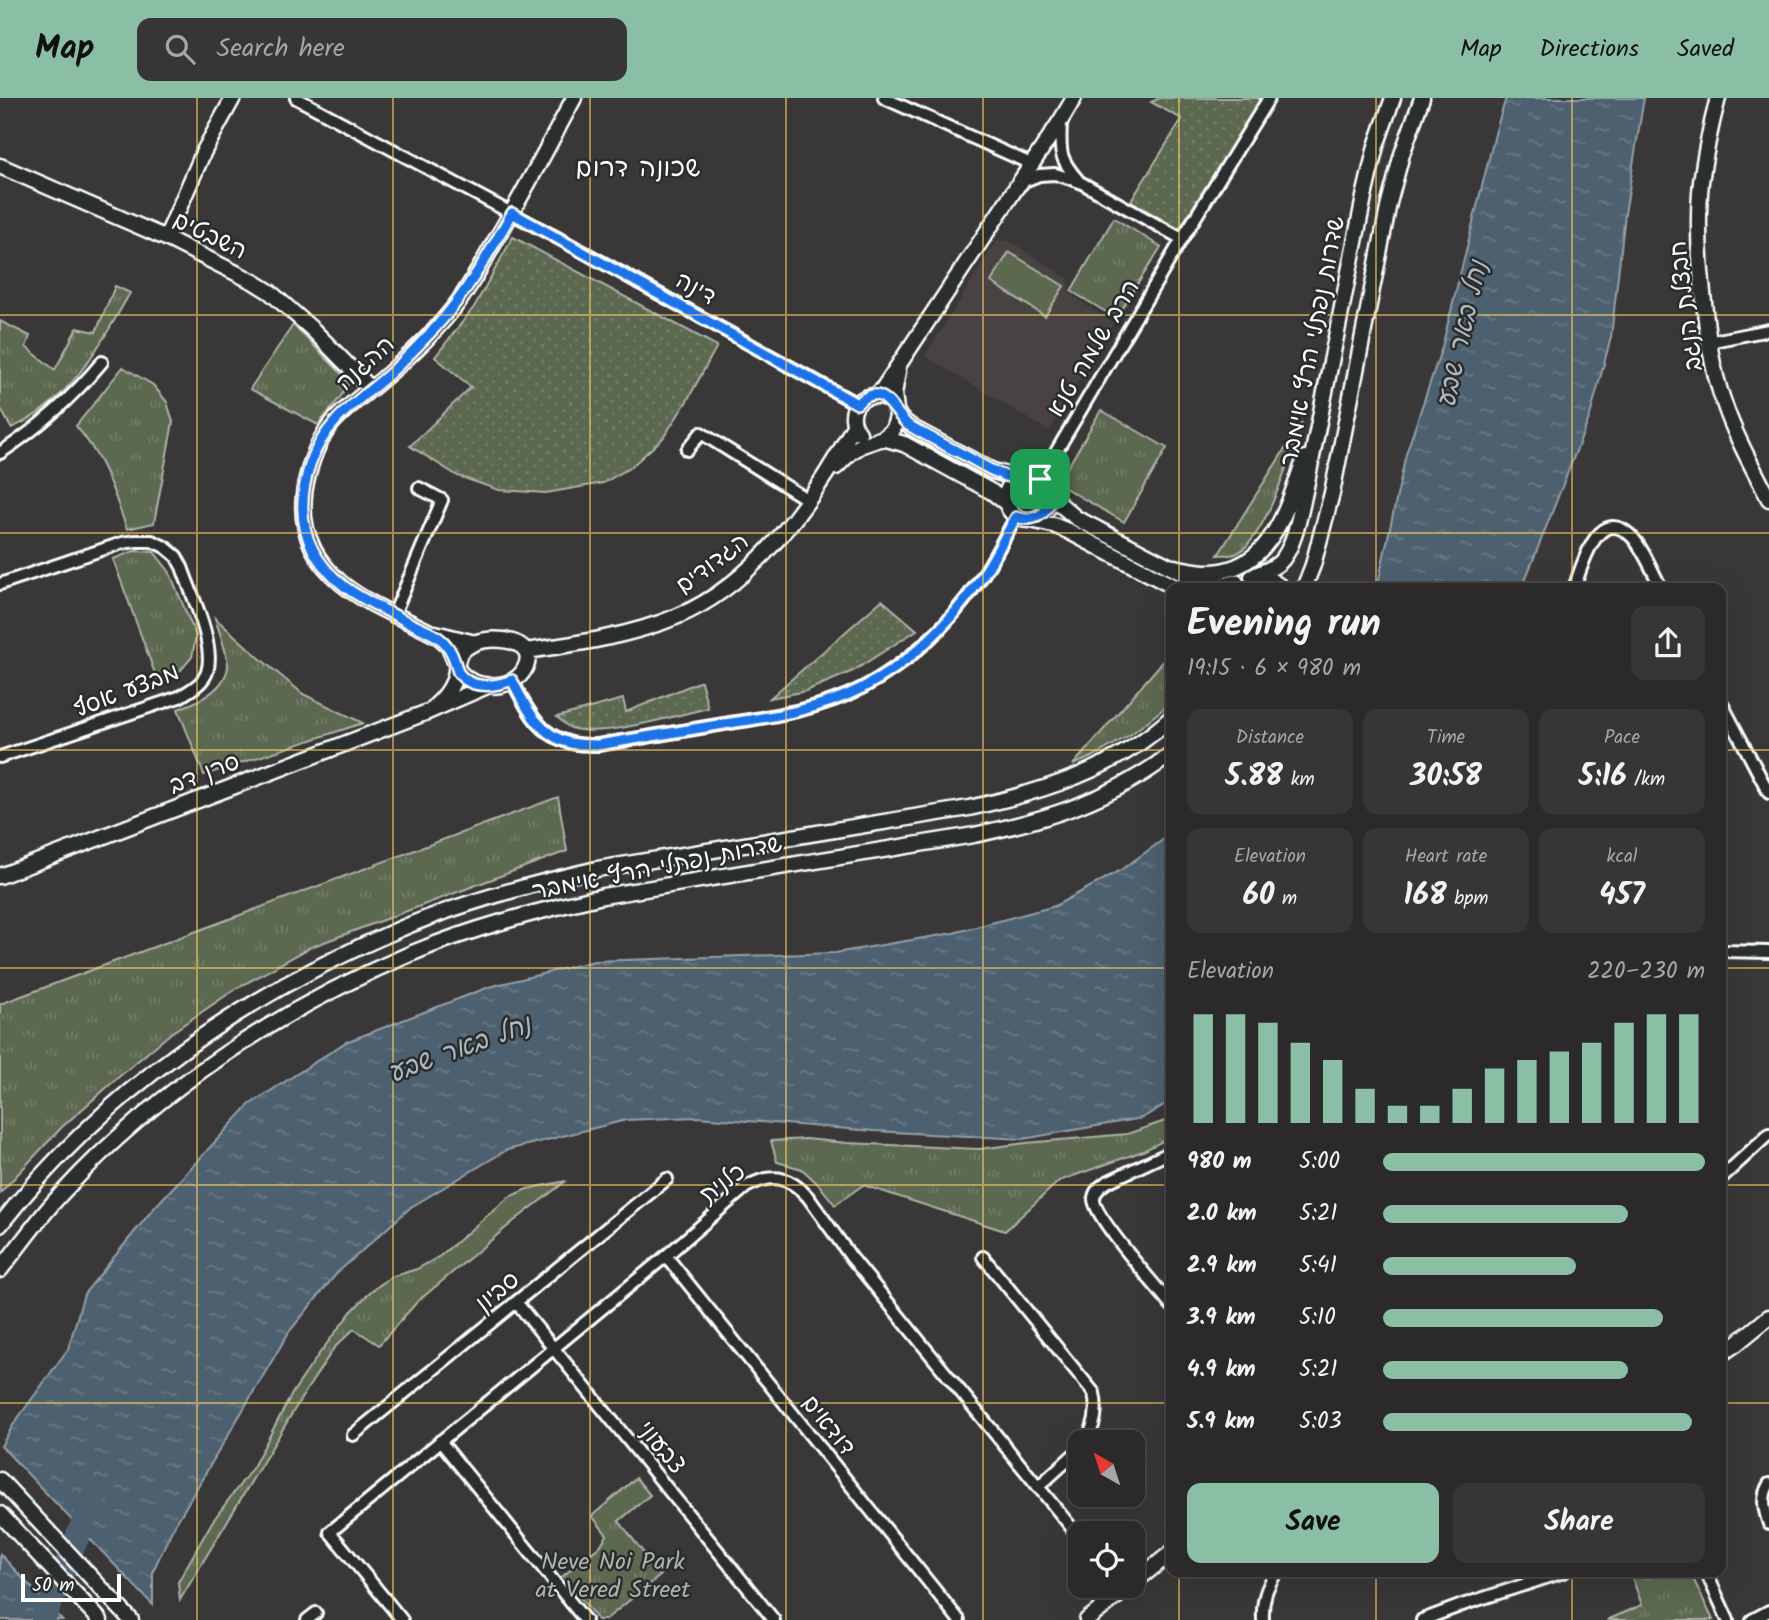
<!DOCTYPE html>
<meta charset="utf-8">
<style>
:root{--surface:#2b2929;--page:#373535;--text:#f1f3f6;--muted:#a6a6a8;--line:#474546;--accent:#8abfa5}
body{margin:0;font-family:Kalam,"Playpen Sans Hebrew",sans-serif;background:var(--page);color:var(--text);height:100vh;display:flex;flex-direction:column;font-size:26px;white-space:nowrap}
*{box-sizing:border-box;margin:0}
p{font-size:23px;color:var(--muted)}
.icon{flex:none;width:38px;height:38px;fill:none;stroke:currentColor;stroke-width:2;stroke-linecap:round;stroke-linejoin:round}
.map{position:relative;flex:1;overflow:hidden}
.sheet{position:absolute;left:1166px;top:485px;width:560px;height:994px;display:flex;flex-direction:column;background:var(--surface);border-radius:14px;box-shadow:0 7px 28px #0002,0 0 0 2px var(--line)}
.sheet>*{flex:none}
.needle{width:46px;rotate:321deg}
.controls{position:absolute;left:1068px;top:1332px;display:grid;gap:14px}
.controls a{display:grid;place-items:center;width:77px;height:77px;border-radius:14px;background:var(--surface);box-shadow:0 7px 28px #0002,0 0 0 2px var(--line);font-size:35px}
.scale{position:absolute;left:21px;bottom:18px;width:100px;box-sizing:border-box;padding-left:7px;border:4px solid #fff;border-top:0;font-size:19px;line-height:24px;white-space:nowrap;color:#fff;-webkit-text-stroke:5px #2a2d2e;paint-order:stroke}
.pin{position:absolute;display:grid;place-items:center;width:60px;height:60px;color:#fff;margin:-30px;border-radius:14px;box-shadow:0 4px 10px #0006}
.round{display:grid;place-items:center;flex:none;width:74px;height:74px;border-radius:14px;background:var(--page)}
.headline{display:flex;align-items:center;justify-content:space-between;height:119px;padding:0 21px}
h1{font-size:38px;font-weight:600;line-height:52px}
.metrics{display:grid;grid-template-columns:repeat(3,1fr);gap:10px;height:119px;padding:7px 21px}
.metrics div{display:grid;align-content:center;border-radius:14px;background:var(--page);text-align:center}
.metrics b{font-size:30px;font-weight:600}
.metrics small{font-size:19px;font-weight:400}
.metrics p{font-size:19px}
.chart{height:196px;padding:14px 21px}
.chart p{display:flex;justify-content:space-between}
.chart svg{width:100%;height:126px;margin-top:7px;stroke:var(--accent);stroke-width:6}
.action{display:flex;gap:14px;margin-top:auto;padding:14px 21px}
.action a{flex:1;height:80px;border-radius:14px;background:var(--accent);color:#111;font-size:28px;font-weight:600;line-height:80px;text-align:center}
.action a+a{background:var(--page);color:var(--text)}
ul{padding:0 21px;list-style:none;font-size:23px}
li{display:grid;grid-template-columns:112px 84px 1fr;align-items:center;height:52px}
li i{height:18px;border-radius:9px;background:var(--accent)}
header{display:flex;align-items:center;gap:42px;box-sizing:border-box;height:98px;padding:0 35px;background:var(--accent);color:#111}
header strong{font-size:33px}
nav{display:flex;gap:38px;margin-inline-start:auto;font-size:24px}
.search{width:490px;height:63px;background:var(--page);display:flex;align-items:center;gap:18px;box-sizing:border-box;padding:0 24px;border-radius:14px;color:var(--muted);font-size:26px}
.map>svg:first-child{display:block}
.built{fill:#4a4342}
.grass{fill:url(#grass-dots);stroke:#adb4a8;stroke-width:2}
.park{fill:url(#park-tufts);stroke:#adb4a8;stroke-width:2}
.pitch{fill:#5b6850;stroke:#adb4a8;stroke-width:2}
.water{fill:url(#water-ripples);stroke:#95a0a9;stroke-width:2}
.lines{fill:none;stroke-linecap:round;stroke-linejoin:round}
.river{stroke:#4e6170;stroke-width:24}
.street-casing{stroke:#fff;stroke-width:16}
.secondary-casing{stroke:#fff;stroke-width:19}
.street{stroke:#2a2d2e;stroke-width:10}
.secondary{stroke:#2a2d2e;stroke-width:14}
.route-casing{stroke:#fff;stroke-width:14}
.route{stroke:#1a73e8;stroke-width:9}
.grid{fill:none;stroke:#ffd166;stroke-width:2;stroke-opacity:0.55}
.labels{text-anchor:middle;stroke-width:5;stroke-linejoin:round;paint-order:stroke}
.street-label{font-size:24px;fill:#fff;stroke:#2a2d2e}
.park-label{font-size:24px;fill:#adb4a8;stroke:#2a2d2e}
.neighbourhood-label{font-size:26px;fill:#fff;stroke:#2a2d2e}
.water-label{font-size:26px;font-style:italic;fill:#afb8bf;stroke:#2a2d2e}
</style>
<header>
<strong>Map</strong>
<div class="search"><svg class="icon" aria-label="search" viewBox="0 0 24 24"><circle cx="10" cy="10" r="6"/><path d="M15 15l6 6"/></svg>Search here</div>
<nav><a>Map</a><a>Directions</a><a>Saved</a></nav>
</header>
<div class="map">
<svg width="1769" height="1522" viewBox="0 0 1769 1522">
<defs>
<pattern id="grass-dots" width="8" height="8" patternUnits="userSpaceOnUse" patternTransform="scale(1.75)"><rect width="8" height="8" fill="#5b6850"/><path d="M2 2h.1M6 6h.1" fill="none" stroke="#747f6a" stroke-width="1.8" stroke-linecap="round"/></pattern>
<pattern id="park-tufts" width="24" height="20" patternUnits="userSpaceOnUse" patternTransform="scale(1.75)"><rect width="24" height="20" fill="#5b6850"/><path d="M3 7l-1-3M5 7V3M7 7l1-3M15 17l-1-3M17 17v-4M19 17l1-3" fill="none" stroke="#747f6a"/></pattern>
<pattern id="water-ripples" width="26" height="14" patternUnits="userSpaceOnUse" patternTransform="scale(1.75)"><rect width="26" height="14" fill="#4e6170"/><path d="M2 4q2-2 4 0t4 0M15 11q2-2 4 0t4 0" fill="none" stroke="#697985"/></pattern>
</defs>
<rect width="100%" height="100%" fill="#393737"/>
<filter id="ink" filterUnits="userSpaceOnUse"><feTurbulence type="fractalNoise" baseFrequency=".0143" numOctaves="2"/><feDisplacementMap in="SourceGraphic" scale="14" xChannelSelector="R" yChannelSelector="G"/><feConvolveMatrix kernelMatrix="1 2 1 2 8 2 1 2 1" color-interpolation-filters="sRGB"/></filter>
<g filter="url(#ink)">
<path class="built" d="M997 142 1010 143 1069 181 1068 195 1113 225 1049 333 925 258Z"/>
<path class="grass" d="M1160 0H1262L1179 131 1131 103 1182 21 1151 4Z
M513 139 717 248 687 303 663 340 631 369 603 385 546 395 499 392 458 378 410 348 471 289 435 259 474 209Z
M882 502 917 532 853 573 806 593 770 600Z
M701 583 708 610C678 617 596 642 569 629 565 627 561 622 557 619L623 601 626 614Z"/>
<path class="park" d="M1114 120 1161 149 1116 220 1071 193Z
M115 188 130 195C100 247 69 306 11 330L0 309V223L30 238 26 249 55 272 77 230 96 234Z
M293 227 339 273 348 287 339 301 318 327 250 291Z
M123 269 153 287 167 304 173 324 154 425 127 431C112 391 105 362 76 328Z
M1101 312 1167 350 1124 424 1058 386Z
M1302 324C1291 354 1265 445 1235 456 1231 458 1223 456 1218 457Z
M134 453 154 454 169 473 196 538 192 559 181 572 157 581 113 461Z
M215 520 263 563 303 596 363 625 204 677 178 611C197 604 224 593 228 569 229 560 218 530 215 520Z
M1171 554V602L1163 611 1130 637 1094 658 1073 667Z
M558 699 567 753 311 849 234 892 171 935 121 977 62 1029 0 1095V906Z
M1171 1021V1039L1143 1053 1059 1083 1005 1133 863 1087 835 1107 819 1087 802 1071 777 1064 771 1043 806 1041 847 1045 979 1051 1026 1045 1127 1036Z
M566 1083 514 1123 417 1204 379 1247 354 1231 334 1250 302 1299 180 1502 178 1484 212 1424 253 1369 293 1294 319 1256 351 1214 370 1194 391 1179 417 1171 440 1158 509 1099 527 1091Z
M636 1380 650 1397 619 1423 661 1477 605 1522H598L563 1478 600 1448 607 1437 592 1418Z
M1630 1474H1690L1713 1522H1607L1642 1507Z"/>
<path class="pitch" d="M1009 154 1064 188 1045 218 991 184Z"/>
<path class="water" d="M1506 0H1644L1625 116 1611 239 1590 318 1522 490H1374L1379 481 1406 356 1442 249 1496 32Z
M1171 736V1003L1142 1020 1023 1041 874 1033 697 1019 626 1022 507 1052 411 1109 337 1175 289 1234 172 1432 153 1473V1507L1 1348 13 1327 68 1251 84 1196 154 1110 249 1007 346 944 489 889 594 863 835 855 953 835 1055 808 1121 772Z
M0 1456 62 1522H0Z"/>
<g class="lines">
<path class="river" d="M43 1522 93 1401"/>
<g class="street-casing">
<path id="street" d="M296 0 582 153 857 306
M884 0 1031 66
M1061 23C1060 53 1058 59 1078 82
M1021 87 1024 83 1039 77 1055 76 1080 84 1182 141 1040 381
M1182 141 1269 0
M1708 244 1769 232
M687 352 701 335 808 402
M0 355C40 329 72 300 102 264
M0 486 122 445 136 443H152L165 449 176 458 182 469C191 496 216 547 207 574 203 586 189 593 179 599L0 659
M1574 490C1582 469 1597 407 1630 437 1641 446 1654 476 1661 490
M394 516 442 402 419 390
M512 582C526 609 538 637 571 645 579 647 589 647 598 647 640 640 682 633 724 626 772 618 819 612 862 590 909 565 949 526 979 483 993 463 1004 440 1016 419
M1720 602 1769 695
M1720 853 1769 854
M1171 1054 1107 1084C1101 1088 1094 1093 1094 1101 1093 1118 1157 1189 1171 1207
M1720 1081 1769 1036
M666 1158 959 1522
M983 1159 1094 1295C1098 1314 1095 1328 1085 1344
M516 1204 774 1522
M353 1337 667 1081
M440 1343 585 1522
M1769 1386C1761 1399 1764 1412 1769 1426
M1038 1389 1080 1351
M1706 1474 1728 1522
M307 1522 316 1515
M402 1522 330 1434 666 1158 746 1089C771 1075 788 1077 808 1099L851 1159 1080 1440
M1263 1522C1262 1503 1266 1489 1277 1474
M1422 1522 1465 1506 1564 1474
M1752 1522 1769 1513"/>
</g>
<g class="secondary-casing">
<path id="secondary" d="M1718 0C1711 27 1705 55 1701 84 1697 121 1699 158 1703 195 1707 233 1711 269 1724 305 1735 338 1753 370 1769 401
M0 68 166 140 254 184 270 194 313 232 371 291
M166 140 204 53 233 0
M876 297 882 292 1061 22 1074 0
M896 313 901 321 913 330 993 373 1018 380
M859 335C844 315 859 293 883 299
M883 340 904 346 992 394 1006 405
M836 369 851 354 862 347 883 340 893 332 897 319 894 296 898 273
M1006 400a22 22 0 1 1 44 0a22 22 0 1 1-44 0Z
M1049 393 1055 402 1076 420 1192 480C1208 487 1220 490 1236 484
M1031 422 1053 427 1068 433 1176 490
M1168 468C1182 470 1198 475 1212 474 1273 470 1287 408 1305 360
M1254 478C1262 474 1272 471 1279 465 1295 451 1301 410 1306 389L1364 99 1376 48 1393 0
M1252 479C1264 478 1272 482 1282 490
M1304 490 1313 467 1332 395 1389 105 1402 56 1422 0
M435 535 475 545
M526 553C576 546 631 538 678 518 755 486 816 399 854 328
M456 566 448 547 439 539C407 521 370 509 341 485 307 456 296 420 308 376 313 357 320 339 333 324 348 307 368 294 385 279 411 257 438 231 459 203 473 183 485 161 497 140 524 94 549 47 574 0
M435 608C443 601 450 592 454 582 459 565 453 556 472 546 489 537 540 540 525 570 514 594 469 593 457 570
M0 778 425 615 487 588
M0 1127C103 994 246 896 400 831 463 804 531 786 597 771L969 710C1042 694 1115 672 1171 620
M0 1172C21 1146 40 1118 63 1094 159 990 281 911 410 856 472 830 538 813 603 798L974 737C1046 722 1111 702 1171 656
M1720 1257 1736 1246 1769 1219
M0 1382 131 1522
M0 1416 100 1522
M1132 1486 1171 1455
M1087 1522 1130 1488"/>
</g>
<use href="#street" class="street"/>
<use href="#secondary" class="secondary"/>
</g>
</g>
<g class="lines" filter="url(#ink)">
<g class="route-casing">
<path id="route" d="M512 115 857 306C883 281 892 313 908 327 927 338 946 348 966 358 978 365 991 373 1005 378 1018 382 1030 374 1042 383 1062 399 1043 429 1016 419 1004 440 993 464 979 483 949 526 909 566 862 590 819 612 772 619 724 626 682 633 640 640 598 647 589 647 579 647 570 645 538 637 526 609 512 582 495 589 470 592 458 574 457 572 456 567 455 564 452 554 447 545 438 539 427 532 415 528 404 522 384 511 362 502 344 488 302 455 294 413 311 364 325 323 356 305 387 278 404 263 420 246 436 229 467 195 489 155 512 115Z"/>
</g>
<use href="#route" class="route"/>
</g>
<path class="grid" d="M197 0V1522M393 0V1522M590 0V1522M786 0V1522M983 0V1522M1179 0V490M1376 0V490M1572 0V490M0 217H1769M0 435H1769M0 652H1171M1720 652H1769M0 870H1171M1720 870H1769M0 1087H1171M1720 1087H1769M0 1305H1171M1720 1305H1769M1179 1474V1522M1376 1474V1522M1572 1474V1522"/>
<g class="labels">
<g class="street-label">
<text transform="translate(210 137) rotate(26)" y="8">השבטים</text>
<text transform="translate(696 190) rotate(29)" y="8">דינה</text>
<text transform="translate(1685 208) rotate(-97)" y="8">חבצלת הנגב</text>
<text transform="translate(1312 243) rotate(-79)" y="8">שדרות נפתלי הרץ אימבר</text>
<text transform="translate(1093 250) rotate(-59)" y="8">הרב שלמה טנא</text>
<text transform="translate(365 265) rotate(-42)" y="8">ההגנה</text>
<text transform="translate(712 465) rotate(-37)" y="8">הגדודים</text>
<text transform="translate(126 592) rotate(-21)" y="8">מבצע אסף</text>
<text transform="translate(204 675) rotate(-21)" y="8">סרן דב</text>
<text transform="translate(657 769) rotate(-11)" y="8">שדרות נפתלי הרץ אימבר</text>
<text transform="translate(722 1085) rotate(-36)" y="8">כלנית</text>
<text transform="translate(497 1193) rotate(-39)" y="8">סביון</text>
<text transform="translate(829 1327) rotate(51)" y="8">דודאים</text>
<text transform="translate(662 1349) rotate(51)" y="8">צבעוני</text>
</g>
<g class="park-label">
<text x="613" y="1471">Neve Noi Park<tspan x="613" dy="28">at Vered Street</tspan></text>
</g>
<g class="neighbourhood-label">
<text x="638" y="78">שכונה דרום</text>
</g>
<g class="water-label">
<text transform="translate(1461 236) rotate(-77)" y="9">נחל באר שבע</text>
<text transform="translate(459 950) rotate(-20)" y="9">נחל באר שבע</text>
</g>
</g>
</svg>
<div class="controls">
<a><svg class="needle" viewBox="-14 -14 28 28"><path d="M0-13l5 13h-10z" fill="#e53935"/><path d="M0 13l5-13h-10z" fill="#a6a6a8"/></svg></a>
<a><svg class="icon" aria-label="locate" viewBox="0 0 24 24"><circle cx="12" cy="12" r="6"/><path d="M12 2v4M12 18v4M2 12h4M18 12h4"/></svg></a>
</div>
<div class="scale">50 m</div>
<div class="pin" style="left:1040px;top:381px;background:#1e9e55"><svg class="icon" aria-label="arrive" viewBox="0 0 24 24"><path d="M6 21V4h12l-3 4 3 4H6"/></svg></div>
<section class="sheet">
<div class="headline"><div><h1>Evening run</h1><p>19:15 · 6 × 980 m</p></div><a class="round"><svg class="icon" aria-label="share" viewBox="0 0 24 24"><path d="M12 15V3M7 8l5-5 5 5M5 13v7h14v-7"/></svg></a></div>
<div class="metrics">
<div><p>Distance</p><b>5.88<small> km</small></b></div>
<div><p>Time</p><b>30:58</b></div>
<div><p>Pace</p><b>5:16<small> /km</small></b></div>
</div>
<div class="metrics">
<div><p>Elevation</p><b>60<small> m</small></b></div>
<div><p>Heart rate</p><b>168<small> bpm</small></b></div>
<div><p>kcal</p><b>457</b></div>
</div>
<div class="chart"><p><span>Elevation</span>220–230 m</p>
<svg viewBox="0 0 160 44" preserveAspectRatio="none"><path d="M5 44V6M15 44V6M25 44V9M35 44V16M45 44V22M55 44V32M65 44V38M75 44V38M85 44V32M95 44V25M105 44V22M115 44V19M125 44V16M135 44V9M145 44V6M155 44V6"/></svg>
</div>
<ul>
<li><b>980 m</b>5:00<i style="width:100%"></i></li>
<li><b>2.0 km</b>5:21<i style="width:76%"></i></li>
<li><b>2.9 km</b>5:41<i style="width:60%"></i></li>
<li><b>3.9 km</b>5:10<i style="width:87%"></i></li>
<li><b>4.9 km</b>5:21<i style="width:76%"></i></li>
<li><b>5.9 km</b>5:03<i style="width:96%"></i></li>
</ul>
<div class="action"><a>Save</a><a>Share</a></div>
</section>
</div>
